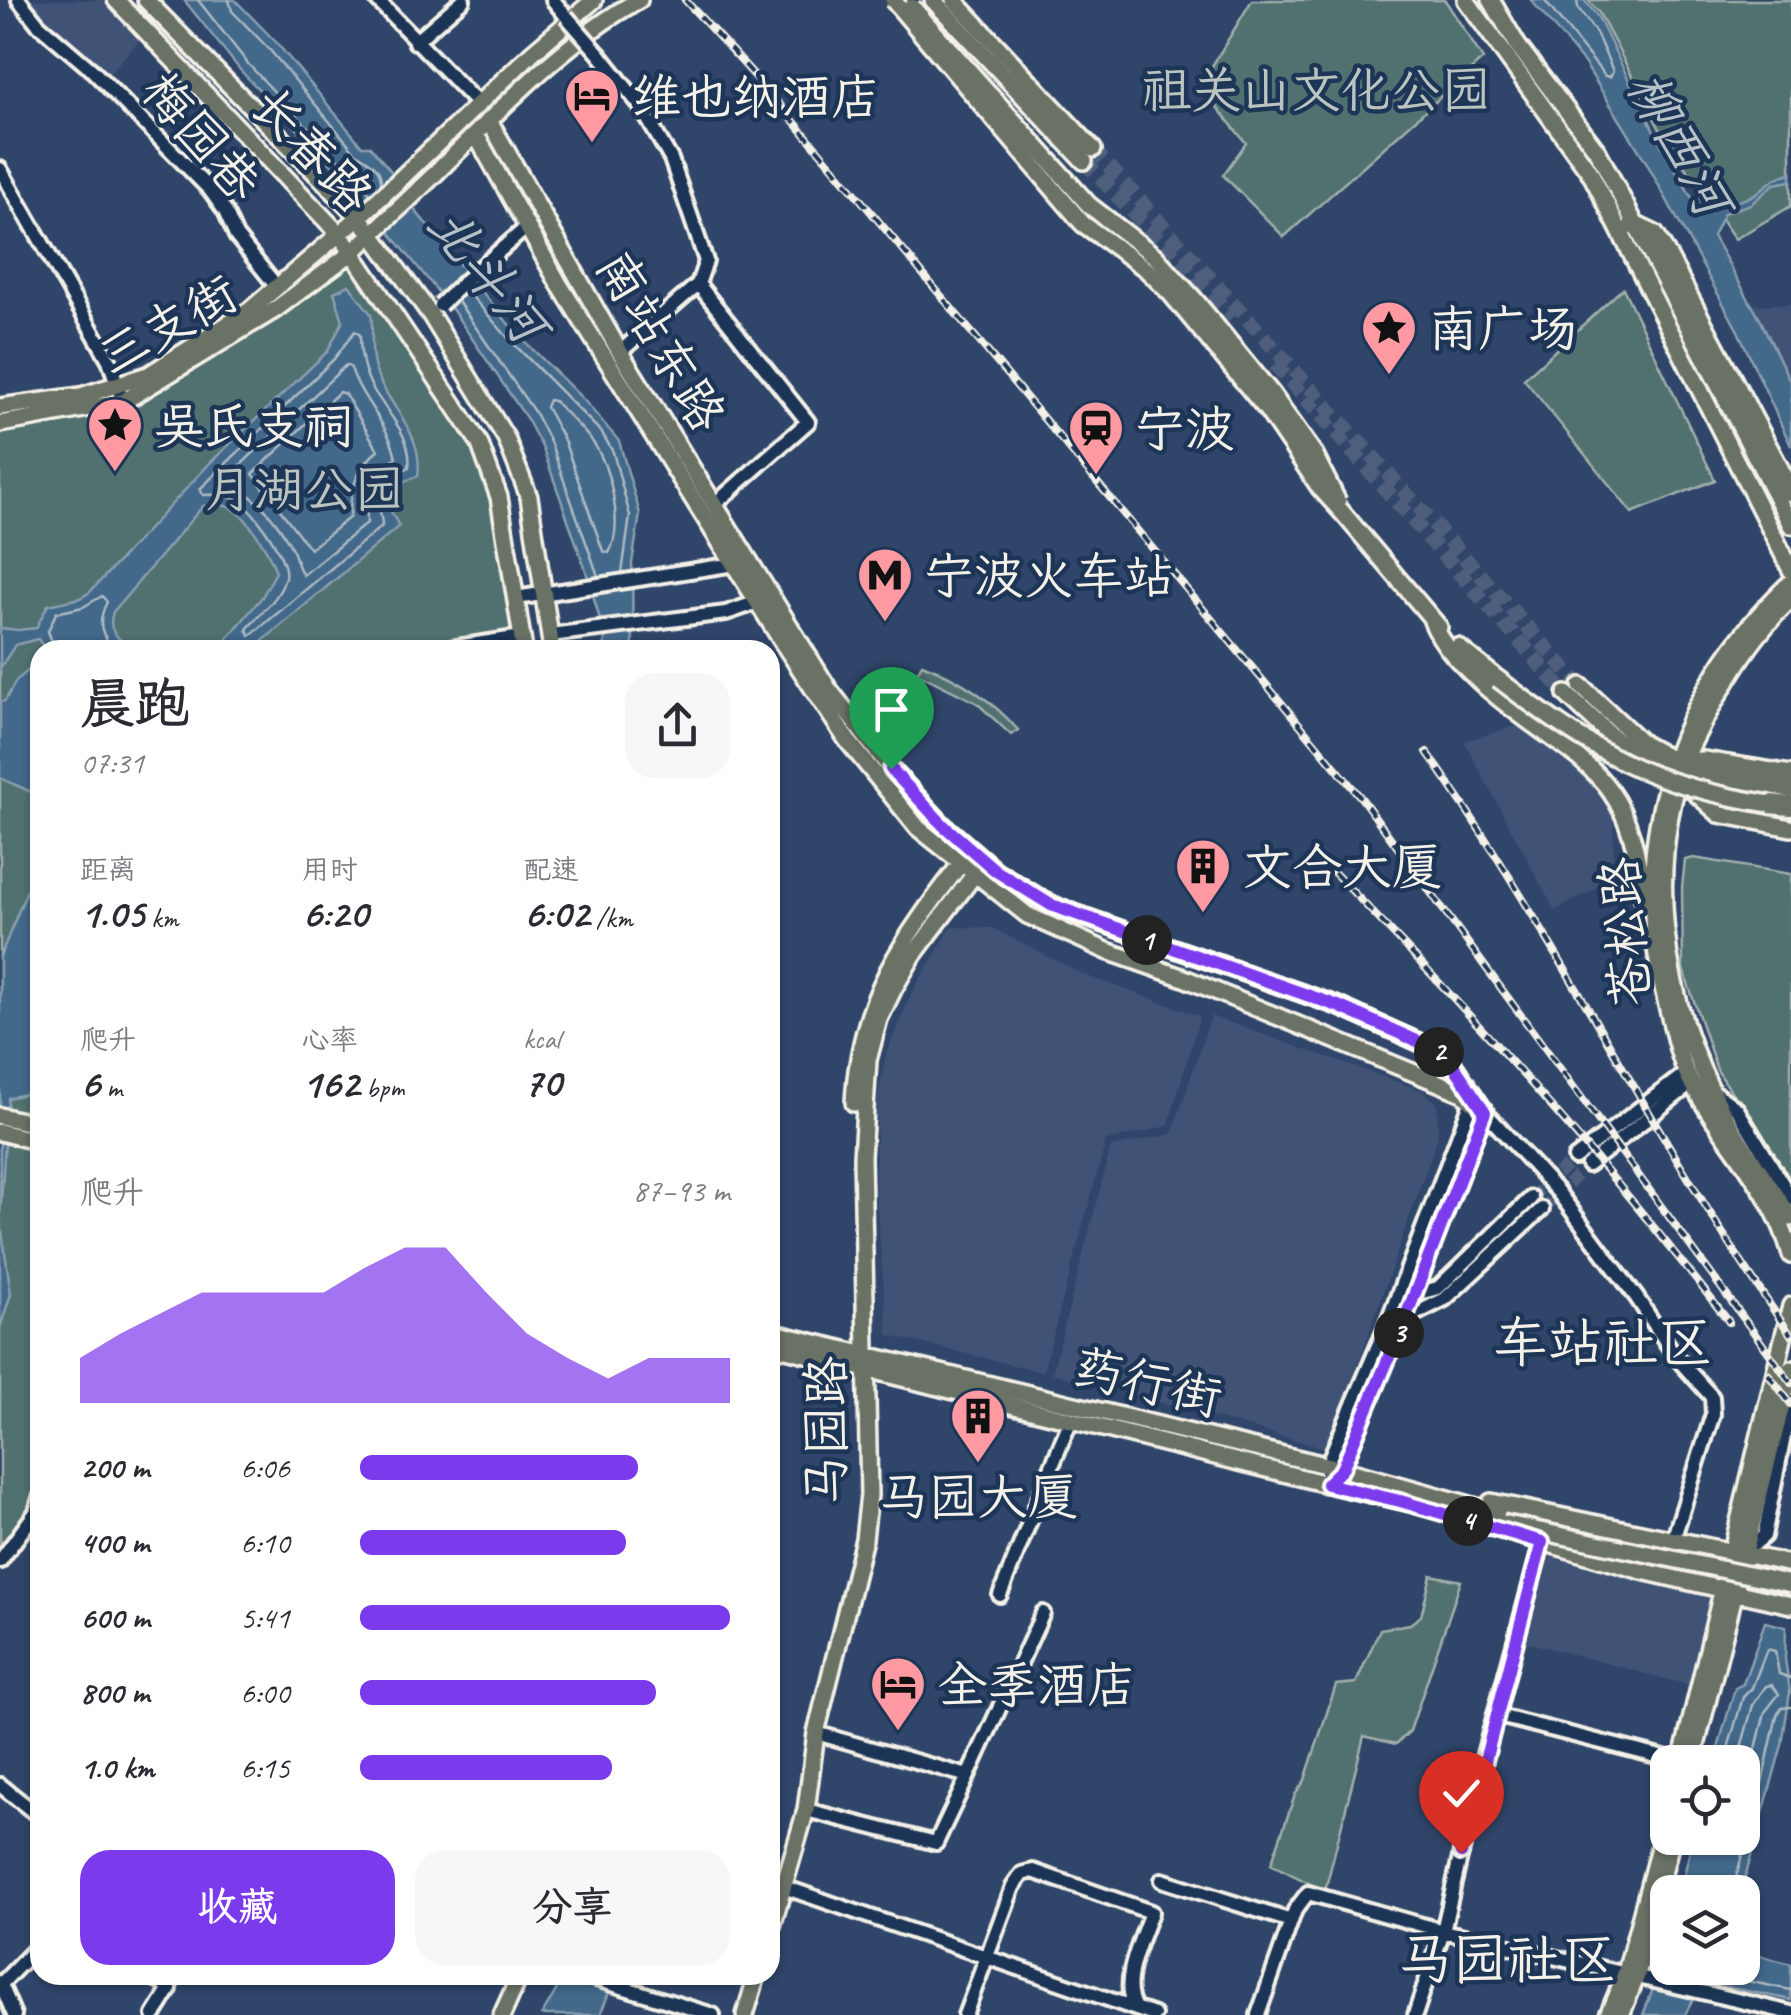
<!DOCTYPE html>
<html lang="zh">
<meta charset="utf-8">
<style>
:root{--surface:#fff;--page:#f7f7f7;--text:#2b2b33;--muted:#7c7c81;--accent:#7c3aed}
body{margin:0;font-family:Caveat,"LXGW WenKai TC",sans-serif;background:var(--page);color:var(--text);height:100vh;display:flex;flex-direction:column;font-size:38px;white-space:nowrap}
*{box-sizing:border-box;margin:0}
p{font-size:32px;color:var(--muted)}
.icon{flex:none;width:55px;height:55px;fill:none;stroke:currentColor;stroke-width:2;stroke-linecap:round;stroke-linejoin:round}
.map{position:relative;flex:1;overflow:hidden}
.details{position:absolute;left:30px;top:640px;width:750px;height:1345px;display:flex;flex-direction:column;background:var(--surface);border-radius:30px;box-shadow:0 2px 8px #0004}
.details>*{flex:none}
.tools{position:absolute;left:1650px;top:1745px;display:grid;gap:20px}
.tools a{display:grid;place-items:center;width:110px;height:110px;border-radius:20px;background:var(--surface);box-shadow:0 2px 8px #0004;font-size:50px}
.pin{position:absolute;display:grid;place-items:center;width:85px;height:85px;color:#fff;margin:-102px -42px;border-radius:50% 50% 50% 0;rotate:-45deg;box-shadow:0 0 10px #0007}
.pin .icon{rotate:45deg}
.km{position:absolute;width:50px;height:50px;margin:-25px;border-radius:50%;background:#222;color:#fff;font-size:28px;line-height:50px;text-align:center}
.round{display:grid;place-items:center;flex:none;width:105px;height:105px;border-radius:30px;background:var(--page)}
.headline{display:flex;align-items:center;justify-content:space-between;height:170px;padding:0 50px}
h1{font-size:55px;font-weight:700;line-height:75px}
.stats{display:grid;grid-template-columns:repeat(3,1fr);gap:15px;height:170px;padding:10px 50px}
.stats div{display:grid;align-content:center}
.stats b{font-size:42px;font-weight:700}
.stats small{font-size:28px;font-weight:400}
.stats p{font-size:28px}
.chart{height:280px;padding:20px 50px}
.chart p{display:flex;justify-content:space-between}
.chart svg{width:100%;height:180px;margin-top:10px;fill:var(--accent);opacity:.7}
.action{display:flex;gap:20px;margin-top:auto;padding:20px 50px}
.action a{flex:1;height:115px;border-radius:30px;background:var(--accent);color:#fff;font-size:40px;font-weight:700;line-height:115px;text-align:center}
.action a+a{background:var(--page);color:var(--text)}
ul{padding:0 50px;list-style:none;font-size:32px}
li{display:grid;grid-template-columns:160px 120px 1fr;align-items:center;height:75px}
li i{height:25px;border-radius:12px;background:var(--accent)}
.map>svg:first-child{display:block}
.built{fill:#3f5377}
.green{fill:#51706f;stroke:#a2b0ac;stroke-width:2.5}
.water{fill:#43688a;stroke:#8a9fb0;stroke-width:2.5}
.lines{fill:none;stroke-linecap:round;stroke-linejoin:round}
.shore{stroke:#adbac2;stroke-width:2.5}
.minor-tunnel{stroke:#4d5f7c;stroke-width:12;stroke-dasharray:12 6;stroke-linecap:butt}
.major-tunnel{stroke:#4d5f7c;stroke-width:15;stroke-dasharray:15 8;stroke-linecap:butt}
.minor-casing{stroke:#f4f1e8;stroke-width:20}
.major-casing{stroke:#f4f1e8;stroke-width:22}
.highway-casing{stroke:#f4f1e8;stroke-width:25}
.minor{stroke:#1d3557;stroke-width:12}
.major{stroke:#6b7165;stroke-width:15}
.highway{stroke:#6b7165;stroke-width:18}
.rail-casing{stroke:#f4f1e8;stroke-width:8}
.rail{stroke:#1d3557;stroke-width:4;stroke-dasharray:11;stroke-linecap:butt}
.minor-bridge-casing{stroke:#f4f1e8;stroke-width:20;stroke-linecap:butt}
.major-bridge-casing{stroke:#f4f1e8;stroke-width:22;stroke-linecap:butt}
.minor-bridge{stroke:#1d3557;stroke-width:12}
.major-bridge{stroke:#6b7165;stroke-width:15}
.route-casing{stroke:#fff;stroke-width:20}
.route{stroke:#7c3aed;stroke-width:12}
.labels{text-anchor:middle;stroke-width:9;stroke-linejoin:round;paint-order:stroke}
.park-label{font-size:50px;fill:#bbc4be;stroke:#1d3557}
.poi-label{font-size:50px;fill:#f4f1e8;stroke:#1d3557;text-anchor:start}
.street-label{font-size:50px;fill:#f4f1e8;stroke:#1d3557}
.water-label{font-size:52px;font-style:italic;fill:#b6c1c7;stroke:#1d3557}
.quarter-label{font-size:55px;fill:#f4f1e8;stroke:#1d3557}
</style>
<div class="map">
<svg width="1791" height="2015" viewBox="0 0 1791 2015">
<rect width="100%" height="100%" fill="#2f4569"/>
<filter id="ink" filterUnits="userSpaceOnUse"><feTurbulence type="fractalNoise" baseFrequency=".01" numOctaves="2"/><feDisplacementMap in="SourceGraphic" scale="20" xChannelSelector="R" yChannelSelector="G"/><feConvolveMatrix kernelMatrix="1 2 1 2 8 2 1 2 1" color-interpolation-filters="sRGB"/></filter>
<g filter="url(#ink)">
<path class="built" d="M26 0H105L142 38 105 78 49 32Z
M1791 304V384L1753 305Z
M1520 725 1585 772 1613 811 1614 870 1595 889 1555 911 1464 741Z
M952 927 993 928 1084 975 1200 1016 1168 1126 1106 1141 1043 1372 888 1335 875 1186 877 1105 885 1057 912 992Z
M1211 1016 1423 1091 1437 1103 1438 1136 1328 1449 1052 1373 1111 1147 1172 1134Z
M1542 1552 1715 1598 1692 1686 1519 1640Z"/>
<path class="green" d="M1252 0H1445L1483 59 1284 237 1223 175 1246 143 1204 91 1209 71Z
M1588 0H1791V206L1735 239 1664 137 1599 13Z
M354 259C401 329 467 419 493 498 508 546 510 601 516 650H40V1475C35 1504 18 1529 0 1552V431L124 409Z
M1623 288 1715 480 1632 513 1524 379Z
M922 664C959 678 992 700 1018 730L1011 735 977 703 917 673Z
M1694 858 1791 874V1181L1717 1070 1683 969 1682 887 1685 860Z
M1431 1575 1461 1581 1410 1731 1396 1744 1364 1736 1325 1891 1271 1864 1295 1795 1305 1780 1336 1685 1356 1683 1380 1629 1410 1624 1421 1616Z"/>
<path class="water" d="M184 0H235L276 42 362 146H370L395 176 391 181 516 333 582 398 619 441 640 514 632 563 633 650H604L605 637 586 571 543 449 527 419 452 309 351 185 241 71Z
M1531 0H1584L1598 17 1659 141 1692 198C1712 200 1729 207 1749 197 1766 189 1769 178 1791 173V181L1774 184 1751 204 1724 213 1713 236 1761 321 1791 383V446L1738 331 1645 160 1585 64Z
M349 285 371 314C374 333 369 350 375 369 388 408 424 431 418 476L395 485C383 502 390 510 399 526L252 650H218L262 597 276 572C271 556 250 520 235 510 226 504 214 504 203 506L113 612C106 632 119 638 132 650H46L38 639 15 645 0 668V628L18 630 36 628 48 605 80 598 90 592 211 462 327 352 343 321 334 292Z
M40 660V796L0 778V702L5 701 16 681Z
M40 858V1085L34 1092 8 1098 0 1218 11 1294 0 1328V957Z
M1765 1622 1786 1627 1785 1659 1790 1692 1782 1745 1741 1892H1680L1693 1838H1742V1762H1714L1735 1688 1743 1684Z
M1743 1951 1791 1964V2000L1702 1982 1685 2015H1643L1667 1952 1668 1968H1742Z
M565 1975H616L600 2015H542Z"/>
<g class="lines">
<path class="shore" d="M198 0 249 65 370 193
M229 0 232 11 269 49 355 152C366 160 382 166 381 183
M1544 0 1605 76 1610 77 1613 71 1596 33 1578 8 1577 0
M467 291 509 339 602 433 613 452 630 516 622 573
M457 300 535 413 551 444 598 576
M355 331 360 335C360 353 364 373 373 389 387 413 413 437 409 467 403 471 393 473 387 479 371 493 382 511 382 526L250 636 247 629C260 613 281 598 285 577 289 560 256 513 241 502 230 495 215 494 203 495L200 489 334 359Z
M346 365 351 368C361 400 390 425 396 458 365 480 366 486 367 523L303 575C298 568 297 561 294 553 281 525 258 495 229 484L226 479Z
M339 392 345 394 378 450C356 470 350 488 350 517L310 549 253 474Z
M549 400 554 401C567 414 581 427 592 441 611 466 624 526 609 553L603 551 564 440 546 407Z
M55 650 48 631 56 613 83 607 102 596 107 602C97 621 99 636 117 650
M1724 1762 1743 1697 1752 1688 1767 1649 1775 1651 1779 1674 1791 1678
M1737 1762 1753 1705 1766 1686 1772 1685 1779 1694 1765 1712 1742 1806
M1732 1892 1762 1783 1777 1715 1782 1708 1791 1707
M1691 1980 1703 1972 1791 1990"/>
<path class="minor-tunnel" d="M1531 1198 1575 1158
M1542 1209 1588 1165"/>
<path class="major-tunnel" d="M1093 149 1581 686
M1084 161 1233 317
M1275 364 1566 694"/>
<g class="minor-casing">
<path id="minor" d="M19 0 38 24 93 71 210 190 225 211 236 236 277 287
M377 0 478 104
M553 0 566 16
M415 42 463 0
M600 55 639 104 671 159 706 261 698 284
M0 169 109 360 123 402
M465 281 527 227
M620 352 698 284 808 422 715 504
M516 598 741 563
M550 635 726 613 764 600
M438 650 522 637
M1714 1092 1737 1109 1791 1198
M1472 1100 1383 1334 1327 1465V1484L1342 1469 1485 1112 1558 1192 1637 1298 1676 1357 1712 1397 1713 1414 1673 1540
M1575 1158 1686 1073
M1588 1165 1692 1083
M1415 1294 1438 1288 1531 1198
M1405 1319 1445 1299 1542 1209
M1750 1548 1764 1536 1791 1401
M0 1561 36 1512 40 1498
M1000 1595 1071 1419
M1495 1715 1680 1762
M816 1733 968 1776 1043 1613
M0 1785 40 1817
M806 1810 936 1843 968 1776
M1162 1880 1291 1921
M784 1887 1154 2015
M151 1975 170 1989 154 2015
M583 1975 713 2015
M0 1982 14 2015
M0 1985 40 1944
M965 2015 1013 1887 1022 1874 1033 1871 1151 1912C1142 1939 1118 1984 1136 2009
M1258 2015 1295 1910 1308 1893 1443 1931 1791 2013
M1415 2015 1443 1931 1483 1758 1542 1542"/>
</g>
<g class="major-casing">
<path id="major" d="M116 0 341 236 479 442 499 497 524 650
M146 0 360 218 430 314 506 438 529 497 552 650
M933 0 1084 161
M954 0 1093 149
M1466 0 1591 174 1791 570
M1491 0 1518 46 1598 152 1791 525
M490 122 620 352 828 688 891 769 943 825 996 871 1051 905 1338 1006 1425 1045 1448 1057 1485 1112
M476 135 559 284 783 643 847 740 918 828 1027 915 1107 951 1184 978 1463 1093 1474 1103
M394 185 533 52 594 0
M408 200C479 133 554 46 639 0
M0 407 81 396 148 375 250 310 365 212
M0 424 123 402 276 309 354 251 378 228
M1342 512 1439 627
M1791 582C1673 693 1626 848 1667 1005 1673 1029 1678 1056 1689 1078 1719 1138 1775 1189 1791 1255
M1791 599C1760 628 1739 660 1718 696 1707 716 1695 735 1687 756 1646 862 1662 989 1711 1089 1732 1134 1764 1176 1791 1218
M1432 621C1442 645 1460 663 1479 681 1565 760 1632 760 1642 896
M1458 647 1498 679
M1581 686 1643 744 1674 761 1704 760 1791 774
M1566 694 1610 735 1638 757 1671 771 1719 814 1791 828
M854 1103C859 997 903 938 966 857
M0 1116 40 1125
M0 1132 40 1142
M770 1332 1342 1469 1506 1515
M770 1345 1327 1484 1465 1515
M1491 1502 1791 1564
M1457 1517 1642 1571 1791 1605
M1694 1754 1791 1369
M1681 1762 1791 1306
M770 1933 806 1810 816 1733 864 1539 869 1495 862 1157 868 1060 879 1019 894 988 914 954 980 867
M502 2015 520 1975
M745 2015 757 1975
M1608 2015 1626 1972 1668 1814
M1621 2015 1637 1975 1672 1838"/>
</g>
<g class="highway-casing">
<path id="highway" d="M1633 225 1654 235 1665 253 1791 492
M1671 771H1700L1791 788
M1770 804 1791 806"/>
</g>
<use href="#minor" class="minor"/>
<use href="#major" class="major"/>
<use href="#highway" class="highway"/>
<g class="rail-casing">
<path id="rail" d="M685 0 755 76 845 181 1362 799 1791 1383
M1427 752C1559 939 1658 1148 1791 1335
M1319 857C1464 1005 1603 1158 1729 1322
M1768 1374 1791 1404"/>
</g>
<use href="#rail" class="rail"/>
<g class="minor-bridge-casing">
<path id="minor-bridge" d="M566 16 600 55
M440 305 465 281"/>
</g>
<g class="major-bridge-casing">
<path id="major-bridge" d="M893 0 1083 224 1146 269 1171 294 1267 410 1320 488 1342 512
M912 7 1089 205 1155 256 1195 300 1271 393 1313 452 1338 502
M365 212 394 185
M378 228 408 200
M1498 679C1593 752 1650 786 1770 804
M1502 1523 1791 1584"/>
</g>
<use href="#minor-bridge" class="minor-bridge"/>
<use href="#major-bridge" class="major-bridge"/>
</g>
</g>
<g class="lines" filter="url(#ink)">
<g class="route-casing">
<path id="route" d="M891 769 943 825 996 871 1051 905 1338 1006 1426 1045 1448 1057 1485 1112 1405 1319 1342 1469 1327 1484 1400 1501 1542 1542 1461 1853"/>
</g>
<use href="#route" class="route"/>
</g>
<defs>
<g id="hotel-pin" transform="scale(2.875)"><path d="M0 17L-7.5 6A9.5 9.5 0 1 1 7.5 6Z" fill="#ff9aa2" stroke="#1d3557"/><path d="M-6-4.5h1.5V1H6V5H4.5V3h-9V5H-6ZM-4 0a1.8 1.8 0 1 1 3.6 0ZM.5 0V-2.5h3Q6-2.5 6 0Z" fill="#111"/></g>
<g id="sight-pin" transform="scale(2.875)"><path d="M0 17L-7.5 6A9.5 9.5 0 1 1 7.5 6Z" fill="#ff9aa2" stroke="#1d3557"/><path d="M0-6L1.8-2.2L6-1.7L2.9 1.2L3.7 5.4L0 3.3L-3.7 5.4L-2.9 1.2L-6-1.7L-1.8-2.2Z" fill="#111"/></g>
<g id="station-pin" transform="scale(2.875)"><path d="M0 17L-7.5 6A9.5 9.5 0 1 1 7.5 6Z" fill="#ff9aa2" stroke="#1d3557"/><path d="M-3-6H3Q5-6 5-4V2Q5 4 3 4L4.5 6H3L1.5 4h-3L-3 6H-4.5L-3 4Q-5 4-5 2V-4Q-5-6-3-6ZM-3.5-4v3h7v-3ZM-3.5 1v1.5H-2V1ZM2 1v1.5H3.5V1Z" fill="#111"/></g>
<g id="metro-pin" transform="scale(2.875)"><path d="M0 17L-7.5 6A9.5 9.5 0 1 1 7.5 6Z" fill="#ff9aa2" stroke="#1d3557"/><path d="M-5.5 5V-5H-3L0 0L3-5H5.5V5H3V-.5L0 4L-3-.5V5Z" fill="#111"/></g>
<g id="building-pin" transform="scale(2.875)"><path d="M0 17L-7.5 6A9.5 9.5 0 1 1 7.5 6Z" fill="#ff9aa2" stroke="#1d3557"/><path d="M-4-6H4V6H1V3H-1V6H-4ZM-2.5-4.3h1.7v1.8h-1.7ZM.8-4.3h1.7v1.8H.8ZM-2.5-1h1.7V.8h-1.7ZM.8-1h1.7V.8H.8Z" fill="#111"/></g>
</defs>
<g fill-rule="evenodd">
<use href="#hotel-pin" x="592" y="96"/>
<use href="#sight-pin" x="1389" y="328"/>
<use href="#sight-pin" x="115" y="425"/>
<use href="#station-pin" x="1096" y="428"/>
<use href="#metro-pin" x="885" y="575"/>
<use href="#building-pin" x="1203" y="866"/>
<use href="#building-pin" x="978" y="1416"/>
<use href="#hotel-pin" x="898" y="1684"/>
</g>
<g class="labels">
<g class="park-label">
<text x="1316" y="107">祖关山文化公园</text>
<text x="304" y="506">月湖公园</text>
</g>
<g class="poi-label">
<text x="631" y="114">维也纳酒店</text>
<text x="1428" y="346">南广场</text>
<text x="154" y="443">吴氏支祠</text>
<text x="1135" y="446">宁波</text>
<text x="924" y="593">宁波火车站</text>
<text x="1242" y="884">文合大厦</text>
<text x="978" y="1514" text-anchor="middle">马园大厦</text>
<text x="937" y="1702">全季酒店</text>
</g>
<g class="street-label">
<text transform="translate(202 136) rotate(49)" y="18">梅园巷</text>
<text transform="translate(313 149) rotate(47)" y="18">长春路</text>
<text transform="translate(167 324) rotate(-29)" y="18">三支街</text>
<text transform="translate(662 340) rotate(59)" y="18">南站东路</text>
<text transform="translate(1624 932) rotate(-95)" y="18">苍松路</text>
<text transform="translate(1148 1381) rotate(13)" y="18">药行街</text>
<text transform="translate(825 1431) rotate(-90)" y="18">马园路</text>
</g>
<g class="water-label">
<text transform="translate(1680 143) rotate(61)" y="18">柳西河</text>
<text transform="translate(488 274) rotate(52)" y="18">北斗河</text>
</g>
<g class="quarter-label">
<text x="1603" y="1361">车站社区</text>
<text x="1507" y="1978">马园社区</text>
</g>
</g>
</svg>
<div class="tools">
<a><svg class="icon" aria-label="locate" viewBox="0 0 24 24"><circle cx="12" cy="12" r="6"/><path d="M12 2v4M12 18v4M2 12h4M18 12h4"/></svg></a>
<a><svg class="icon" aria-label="layers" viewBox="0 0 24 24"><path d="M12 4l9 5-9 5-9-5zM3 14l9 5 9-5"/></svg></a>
</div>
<div class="pin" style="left:891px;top:769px;background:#1e9e55"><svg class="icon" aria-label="arrive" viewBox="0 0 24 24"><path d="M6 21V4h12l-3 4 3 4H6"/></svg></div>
<div class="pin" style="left:1461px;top:1853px;background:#d93025"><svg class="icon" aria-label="check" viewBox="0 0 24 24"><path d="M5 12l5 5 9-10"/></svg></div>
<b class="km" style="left:1147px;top:940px">1</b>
<b class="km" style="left:1439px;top:1052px">2</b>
<b class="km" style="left:1399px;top:1333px">3</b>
<b class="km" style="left:1468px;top:1521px">4</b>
<section class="details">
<div class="headline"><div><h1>晨跑</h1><p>07:31</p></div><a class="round"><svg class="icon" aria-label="share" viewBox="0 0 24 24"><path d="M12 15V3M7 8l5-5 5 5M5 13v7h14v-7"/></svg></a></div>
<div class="stats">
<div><p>距离</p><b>1.05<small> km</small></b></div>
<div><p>用时</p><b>6:20</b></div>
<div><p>配速</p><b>6:02<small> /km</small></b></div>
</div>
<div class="stats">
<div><p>爬升</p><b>6<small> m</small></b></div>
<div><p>心率</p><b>162<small> bpm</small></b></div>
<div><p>kcal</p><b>70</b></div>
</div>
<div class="chart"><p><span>爬升</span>87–93 m</p>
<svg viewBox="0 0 160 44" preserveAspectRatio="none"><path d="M0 44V33L10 27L20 22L30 17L40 17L50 17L60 17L70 11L80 6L90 6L100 17L110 27L120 33L130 38L140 33L150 33L160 33V44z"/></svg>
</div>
<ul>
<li><b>200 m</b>6:06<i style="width:75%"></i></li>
<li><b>400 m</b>6:10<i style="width:72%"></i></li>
<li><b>600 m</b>5:41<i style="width:100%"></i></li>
<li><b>800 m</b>6:00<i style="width:80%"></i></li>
<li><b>1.0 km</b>6:15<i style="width:68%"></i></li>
</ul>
<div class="action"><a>收藏</a><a>分享</a></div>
</section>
</div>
